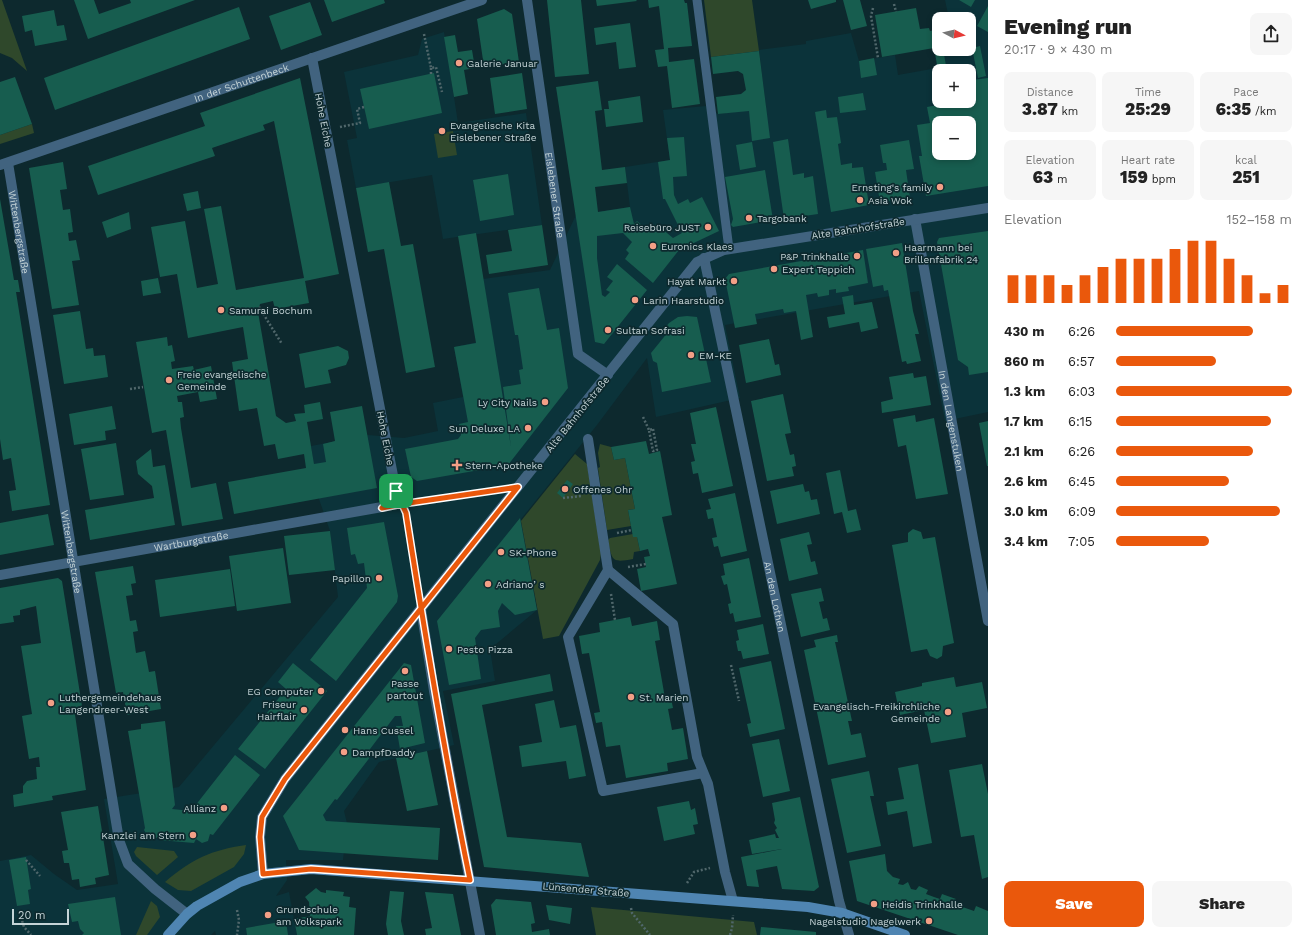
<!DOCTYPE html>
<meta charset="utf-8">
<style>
:root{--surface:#fff;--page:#f6f6f6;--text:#222;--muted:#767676;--accent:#ea580c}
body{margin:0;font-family:"Work Sans",sans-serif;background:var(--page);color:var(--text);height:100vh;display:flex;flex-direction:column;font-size:15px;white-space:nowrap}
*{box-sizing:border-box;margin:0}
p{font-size:13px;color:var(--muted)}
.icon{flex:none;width:22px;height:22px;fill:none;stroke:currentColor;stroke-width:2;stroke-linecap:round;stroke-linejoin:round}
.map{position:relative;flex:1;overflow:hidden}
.details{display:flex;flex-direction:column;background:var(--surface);width:320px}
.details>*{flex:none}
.needle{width:26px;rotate:97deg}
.controls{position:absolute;left:932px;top:12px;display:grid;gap:8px}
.controls a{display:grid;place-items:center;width:44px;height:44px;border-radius:8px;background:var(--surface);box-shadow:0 2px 6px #0003;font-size:20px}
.scale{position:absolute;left:12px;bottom:10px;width:57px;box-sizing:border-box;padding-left:4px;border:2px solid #c5d4d7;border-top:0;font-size:11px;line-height:14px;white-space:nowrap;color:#c5d4d7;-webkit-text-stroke:3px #0d292e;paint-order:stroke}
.pin{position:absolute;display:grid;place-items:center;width:34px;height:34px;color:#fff;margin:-17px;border-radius:8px;box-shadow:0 2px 6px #0006}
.round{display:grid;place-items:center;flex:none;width:42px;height:42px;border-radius:8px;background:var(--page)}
.summary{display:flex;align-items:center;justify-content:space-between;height:68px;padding:0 16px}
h1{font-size:22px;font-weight:800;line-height:30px}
.figures{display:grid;grid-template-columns:repeat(3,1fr);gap:6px;height:68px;padding:4px 16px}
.figures div{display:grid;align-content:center;border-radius:8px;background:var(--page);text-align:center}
.figures b{font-size:17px;font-weight:800}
.figures small{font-size:11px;font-weight:400}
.figures p{font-size:11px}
.chart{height:112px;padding:8px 16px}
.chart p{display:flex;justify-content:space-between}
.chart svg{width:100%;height:72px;margin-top:4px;stroke:var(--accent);stroke-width:6}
.cta{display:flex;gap:8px;margin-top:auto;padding:8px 16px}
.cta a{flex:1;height:46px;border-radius:8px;background:var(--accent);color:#fff;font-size:16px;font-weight:800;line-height:46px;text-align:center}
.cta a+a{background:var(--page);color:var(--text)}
ul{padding:0 16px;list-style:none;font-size:13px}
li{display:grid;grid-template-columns:64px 48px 1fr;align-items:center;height:30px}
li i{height:10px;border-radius:5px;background:var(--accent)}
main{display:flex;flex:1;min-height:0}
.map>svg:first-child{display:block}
.built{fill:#0b333a;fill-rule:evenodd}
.green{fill:#2f482b}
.building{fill:#175d4f;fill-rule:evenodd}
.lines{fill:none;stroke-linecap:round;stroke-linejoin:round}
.path{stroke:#50676b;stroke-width:2.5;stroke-dasharray:2 2;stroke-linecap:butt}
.lane{stroke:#41637f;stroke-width:9}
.street{stroke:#41637f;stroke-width:10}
.secondary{stroke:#4f85b2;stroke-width:10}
.route-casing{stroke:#fff;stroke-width:8}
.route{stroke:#ea580c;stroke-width:5}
.poi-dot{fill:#f39f86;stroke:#0d292e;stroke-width:1.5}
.labels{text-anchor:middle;stroke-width:3.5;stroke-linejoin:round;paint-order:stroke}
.poi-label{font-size:10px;fill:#c5d4d7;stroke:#0d292e;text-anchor:start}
.street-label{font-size:10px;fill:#c5d4d7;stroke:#0d292e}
</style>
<main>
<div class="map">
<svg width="988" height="935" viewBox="0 0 988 935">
<rect width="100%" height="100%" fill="#0d292e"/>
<path class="built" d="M945 0H988V412L945 421 919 291 725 325 740 398 656 417 647 358 597 425 521 519 537 610 490 649 495 681 443 691 454 745 379 762 344 811 347 823 343 860H286L287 880 276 896 289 892 297 935H216L215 931 211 935H0V861L31 855 54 874 77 890 118 884 104 799 179 787 338 597 330 531 319 499 311 446 368 435 404 438 438 431 433 403 463 397 454 347 493 339 483 279 550 270 576 215 630 207 625 167 670 160 663 110 706 106 718 114 766 108 759 50 806 44V41L851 33 859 61 895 55 898 75 937 68 934 48 969 49V19H949ZM939 71H969V101H939ZM939 123H969V153H939Z
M444 32 458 123 526 113 542 225 443 239 432 175 356 188 347 140 357 138 344 72 418 55 422 39Z"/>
<path class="green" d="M0 0H2L27 71 12 58 0 53Z
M704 0H752L759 51 711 57Z
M32 124 34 133 0 144V135Z
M453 131 457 155 438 158 434 134Z
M600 444 611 447 614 460 625 458 635 509 628 510 631 526 607 530 598 468 600 467 598 453Z
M575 454 587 464 601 553 600 560 559 636 543 639 521 521Z
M633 534V537H637L640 551 634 552 633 559C612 563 612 561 608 540L610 538Z
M246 845 244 854 234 867 191 891 178 890 165 882C192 859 211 850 246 845Z
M137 847 174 851 178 857 157 875 136 856 134 852Z
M151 901 157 906 160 917 147 935H136Z
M591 907 754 922 757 935H596Z"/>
<path class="building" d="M74 0H94L99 14 131 3 130 0H195L88 39Z
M324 0H384L385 3 332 22Z
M547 0H581L589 74 555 77Z
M596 0H636L637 1 597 6Z
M648 0H684L685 3H687L692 46 668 48 669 62 694 59 700 104 672 108 667 66 658 67 655 50 664 49 659 6 649 8Z
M808 0H836V2L811 9Z
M843 0H860L867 26 851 30Z
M959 0H975L971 7Z
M310 2 322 35 281 50 269 16Z
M988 6V32L977 26Z
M239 7 250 39 55 110 44 78Z
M916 8 920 29 929 28 930 31 939 29V49H943L947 71H939V75L934 48 882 57 875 15Z
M504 9 512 14 519 62 484 67 477 19Z
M54 10 57 26 64 25 67 40 35 46 32 30 25 32 22 16Z
M630 23 636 67 619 69 616 42 596 45 594 28Z
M455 35 458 52 472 50 475 68 464 70 468 94 454 97 444 37Z
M980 46 986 76 978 78 972 48Z
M759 51 770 138 752 141 749 111 718 114 716 97 741 94 746 90 743 74 738 71 713 74 711 57Z
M874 58 877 75 861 78 859 61Z
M969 70H971L972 80 988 78V186L926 196 919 156H922L917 125 930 123 927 107 943 104 942 101H969ZM939 123H969V153H939Z
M434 73 442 113 369 129 360 89Z
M522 73 527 109 495 114 490 78Z
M15 77 32 124 0 135V82Z
M300 78 339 274 305 281 309 303 275 309 273 301 260 304 258 312 276 416 286 423 296 421 294 414 305 413 304 405 320 402 323 419 307 422 314 464 326 462 323 444 335 441 330 412 362 406 377 488 234 514 228 482 306 468 304 454 278 459 275 444 264 446 257 408 239 411 232 362 248 359 243 327 188 338 177 274 160 277 151 227 185 221 197 288 218 284 204 209 221 206 236 290 304 278 274 121 263 125 265 130 212 148 215 156 98 195 88 166 205 126 200 113Z
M598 81 602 110 595 111 602 170 625 167 627 183 595 187 598 212 630 207 634 224 637 221 650 232 656 224 673 238 682 233 665 199H663L658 162 670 160 667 138 684 137 687 176 673 177 674 195 678 204 688 199 690 203 702 197 719 231 679 250 653 283 625 259 629 253 626 250 632 242 623 233 597 236V258L602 295 605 297 610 292 606 290 613 281 607 277 617 264 647 290 604 344 595 342 556 87Z
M863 93 866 110 840 113 838 97Z
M640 96 643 122 606 127 604 109H609L608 101Z
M826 110 827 118 837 117 841 143 838 144 841 165 852 163V168L863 167 869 205 831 212 815 112Z
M788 139 793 175 804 173V178L813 176 818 214 784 219 773 142Z
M909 140 914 169 906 170 910 198 880 202 875 172 887 170 886 163H883L880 145Z
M752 142 756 167 740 170 736 145Z
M63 162 67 189 60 190 63 210 70 209 73 232 68 233 69 241 76 240 80 260 72 261 79 305 52 309 29 168Z
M765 170 773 220 733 227 731 225 733 219 725 177Z
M508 174 514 215 480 221 473 180Z
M389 182 401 246 413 244 435 367 406 373 384 249 368 252 356 188Z
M198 191 201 208 187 211 183 194Z
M0 199 14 280H18L20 292H16L50 505 12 511 9 491 16 490 11 458 3 460 0 439Z
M129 212 131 229 107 238 102 222Z
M542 225 548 265 489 274 486 255 512 251 508 230Z
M988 231V372L969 375 968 367 958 360 937 242 939 238Z
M476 233 511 447 503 387 521 384 519 370 523 369 518 335H515L508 293 539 288 547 330 559 328 568 388 508 465 417 481 411 477 405 449 458 439 461 435 459 424 468 422 454 347 476 343 458 236Z
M902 243 913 311 919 334H915L921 361 907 364 906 361 902 362 888 290 884 291 883 285 873 287 866 249Z
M863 250 868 283 848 287 849 291 836 293V289L829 290V295L818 297 817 293 806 295 813 337 801 340 796 311 784 313 783 309 755 314 757 324 735 328 725 279 729 274Z
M158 278 161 293 143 296 141 281Z
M853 295 854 305 872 302 878 328 861 332 859 322 829 328 827 317 845 314 842 297Z
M80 311 86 349 93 348 94 356 105 355 108 377 64 384 53 315Z
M687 316 697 317 711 382 662 392 657 363 653 361 651 353 668 332 664 329 669 323 678 317Z
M167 337 168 346 172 345 175 361 171 362 172 369 193 366 194 370 211 366 217 399 200 402 198 392 177 396 178 402H182L184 417 180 418 181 428 191 488 216 483 223 519 182 526 166 430 152 433 136 342Z
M769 339 775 365 779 364 781 375 746 383 739 345Z
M338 346 348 351 349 358 346 365 328 370 331 383 305 388 299 354Z
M913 373 914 378 926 376 931 405 882 413 881 402 893 399 889 377Z
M783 394 791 433 785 434 790 455 794 454 796 466 792 467 794 476 767 481 751 401Z
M112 406 116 429 105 431 106 440 74 445 69 414Z
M716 407 733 486 702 493 698 473 693 474 691 462 695 461 691 444H696L690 413Z
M915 415 916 422 934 418 948 494 916 499 906 445 898 447 893 419Z
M988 421V466H987L979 423Z
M646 441 649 454 660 451 672 515 662 517 677 584 641 591 637 569 646 567 644 557 650 556 648 549 640 551 637 537H633L628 510 635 509 625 458 614 460 611 447Z
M116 443 124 495 90 500 81 449Z
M151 449 153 467 165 465 175 525 90 540 85 510 154 498 152 486 138 474 136 461Z
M840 470 848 511 856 509 861 530 847 533 842 512 834 514 826 473Z
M567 480 573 484 563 498 557 493Z
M803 484 805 492 809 491 811 500 817 499 820 514 777 524 770 491Z
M735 493 747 551 721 557 718 546 714 547 712 538 717 537 713 518 708 519 706 510 711 509 708 499Z
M48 514 54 545 0 555V523Z
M520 518 537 610 515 615 502 603 498 611 500 627 481 630 475 638 481 679 449 685 437 621Z
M384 522 398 596 397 602 336 681 310 660 367 588 364 563 358 564 355 554 351 555 347 528Z
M913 529 921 532 923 539 935 537 954 643 943 646 942 656 937 659 930 656 927 649 911 652 892 545 908 542V533Z
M330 531 335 570 289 575 284 536Z
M809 532 812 544 807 545 811 562 815 561 818 574 789 581 780 539Z
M283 548 291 603 237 611 229 556Z
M749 558 761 617 735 622 733 613 730 614 728 604 731 603 727 584 724 585 721 576 725 575 723 564Z
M133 566 136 583 131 584 133 595 126 596 130 621 136 620 138 631 133 632 136 653 145 651 149 672 155 671 161 709 127 715 123 692 116 693 95 572Z
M230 569 235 606 160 617 155 580Z
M58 578 62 581 82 706 74 708 86 790 52 796 53 800 14 807 13 795 23 793V786L27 781 37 779 36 767H40L39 757 29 759 22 716 32 714 21 646 41 643 36 606 20 610V615L13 616 14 622 0 624V588Z
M821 588 824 601 819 602 823 619 827 618 830 630 801 637 791 594Z
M630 617 632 626 657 621 660 640 655 641 665 698 671 697 672 703 673 708 668 709 672 730 683 728 688 759 667 763 668 771 626 778 620 745 606 747 602 722 596 723 594 713 600 712 589 653 582 654 579 636 600 632 599 623Z
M763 624 769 654 743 659 741 651H738L736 641 739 640 737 630Z
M837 635 838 642H835L852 721H848L851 735 861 733 866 757 828 765 804 650 816 647 814 640Z
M771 661 785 729 750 737 747 724 751 723 739 668Z
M293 663 327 691 265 769 238 749 286 689 278 682Z
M404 663 411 665 425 743 400 749 396 726H403L401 716H395L367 753 371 756 337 800 335 799 323 815 326 821 440 828 438 860 299 850 283 816Z
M550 674 553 691 482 705 507 837 581 843 589 877 484 867 451 694Z
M954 677 956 687 982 682 987 708 962 713 966 737 931 743 924 710 900 715 895 692 922 686V683Z
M554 700 560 728 576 725 586 776 569 779 566 761 522 767 519 746 542 742 535 704Z
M165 721 175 805 172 809 191 811 235 755 260 775 213 835 210 834 208 841 202 843 196 839 194 843 159 840V837L153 839 147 835 144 830 145 828 128 731 141 729V724Z
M779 739 790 791 763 797 752 744Z
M427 751 438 805 407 811 396 758Z
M918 764 932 843 913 847 907 811 888 815 886 802 904 799 898 768Z
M982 764 988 794V877L982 879 974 835 961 837 949 770Z
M869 771 874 796H870L881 846 847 853 831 779Z
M800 797 819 887 814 891 782 889 777 866 756 870 759 887 747 886 741 857 782 849 752 854 749 840 775 834 776 838H779L775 830 777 828 774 823 775 820 772 803Z
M689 801 691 810 695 808 698 824 693 825 695 834 664 841 657 807Z
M98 806 109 875 95 878 96 884 80 887 79 879 72 880 69 863H64L62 851 68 850 61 812Z
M885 854 887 871 893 877 900 879 898 884 903 885 908 882 911 889 916 890 919 886 928 890 926 894 934 897 940 899 942 894 956 899 954 904 974 911 976 906 988 911V935H958L857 901 849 861Z
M26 857 31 889 28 890 30 904 17 906 9 860Z
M316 888 321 892 326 893V890L344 892 343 896 350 897 349 907 356 908 354 935H297L294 919 310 916 309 902 305 897Z
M390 891 404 892 401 921 404 935H388L386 924Z
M425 892 453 894 461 935H426L425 929 432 928Z
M115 897 121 935H82L84 933 80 929 78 921 72 922 68 904Z
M496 899 531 902 535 923 531 924 532 932 549 929 550 935H496L491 905Z
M546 905 572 908 570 924 549 920Z
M286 921 288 935H247L246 928Z
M761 927 816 932V935H760Z"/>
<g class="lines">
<path class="path" d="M894 4 896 12
M873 8 871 16 878 58
M424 34 431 68 436 67 442 92
M431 74V68
M340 127 360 123 357 109 364 107
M259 307 282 344
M130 389 143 387
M643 417 649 430
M653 429 657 450 653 451 649 430Z
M563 498 582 496
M404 504 496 490
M402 506 406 513 418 589
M617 533 632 530
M628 567 646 564
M611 594 615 620
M731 665 739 701
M26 860 40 876
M687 883 694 872 710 868
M631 908 632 913 650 935
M237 910 239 920 237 935
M21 917 24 927 31 935
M730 935 732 928 733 915"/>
<path class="lane" d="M697 0 729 249"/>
<g class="street">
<path id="s1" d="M527 0 578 354 608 375"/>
<path id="s2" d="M8 163 119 840 128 864 155 889 187 914"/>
<path id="s3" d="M0 165 482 0"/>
<path id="s4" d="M915 219 988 621"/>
<path id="s5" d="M704 258 839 901 849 935"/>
<path d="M588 439 608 570 568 637 603 791 703 773"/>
<path d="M608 570 673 624 697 757 708 784 725 872 733 901"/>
<path id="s6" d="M0 575 382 507 396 491 312 58"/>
<path d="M421 609 434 691 480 935"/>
<path d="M263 874 260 837 262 817 285 779 697 262 724 250 988 208"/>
</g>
<path class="secondary" d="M168 935 187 914 197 906 240 882 263 874 311 869 808 907 842 913 905 935"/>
</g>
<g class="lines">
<g class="route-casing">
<path id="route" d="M396 491 382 508 402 504 406 513C425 635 445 758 470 880L311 869 263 874 260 837 262 817 285 779 518 487 402 504 396 491"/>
</g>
<use href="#route" class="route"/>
</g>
<g class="poi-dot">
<circle cx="459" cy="63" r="4"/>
<circle cx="442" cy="131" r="4"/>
<circle cx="940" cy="187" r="4"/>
<circle cx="860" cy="200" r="4"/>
<circle cx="749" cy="218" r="4"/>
<circle cx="708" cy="227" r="4"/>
<circle cx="653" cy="246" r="4"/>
<circle cx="896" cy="253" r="4"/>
<circle cx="857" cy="256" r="4"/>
<circle cx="774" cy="269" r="4"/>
<circle cx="734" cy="281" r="4"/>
<circle cx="635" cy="300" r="4"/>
<circle cx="221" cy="310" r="4"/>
<circle cx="608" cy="330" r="4"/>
<circle cx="691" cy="355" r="4"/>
<circle cx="169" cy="380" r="4"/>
<circle cx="545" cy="402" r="4"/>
<circle cx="528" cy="428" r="4"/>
<path d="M455 459h4v4h4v4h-4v4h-4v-4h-4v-4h4z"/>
<circle cx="565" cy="489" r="4"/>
<circle cx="501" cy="552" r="4"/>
<circle cx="379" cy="578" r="4"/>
<circle cx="488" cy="584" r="4"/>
<circle cx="449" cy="649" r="4"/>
<circle cx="405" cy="671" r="4"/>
<circle cx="321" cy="691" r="4"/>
<circle cx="631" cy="697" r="4"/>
<circle cx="51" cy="703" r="4"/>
<circle cx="304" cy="710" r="4"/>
<circle cx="948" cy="712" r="4"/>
<circle cx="345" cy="730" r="4"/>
<circle cx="344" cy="752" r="4"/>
<circle cx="224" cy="808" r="4"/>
<circle cx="193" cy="835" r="4"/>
<circle cx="874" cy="904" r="4"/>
<circle cx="268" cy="915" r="4"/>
<circle cx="929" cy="921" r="4"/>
</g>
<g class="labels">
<g class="poi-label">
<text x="467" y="67">Galerie Januar</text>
<text x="450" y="129">Evangelische Kita<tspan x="450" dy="12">Eislebener Straße</tspan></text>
<text x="932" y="191" text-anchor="end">Ernsting's family</text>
<text x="868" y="204">Asia Wok</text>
<text x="757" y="222">Targobank</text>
<text x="700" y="231" text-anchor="end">Reisebüro JUST</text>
<text x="661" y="250">Euronics Klaes</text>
<text x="904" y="251">Haarmann bei<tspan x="904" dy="12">Brillenfabrik 24</tspan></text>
<text x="849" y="260" text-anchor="end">P&amp;P Trinkhalle</text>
<text x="782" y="273">Expert Teppich</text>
<text x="726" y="285" text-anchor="end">Hayat Markt</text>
<text x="643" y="304">Larin Haarstudio</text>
<text x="229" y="314">Samurai Bochum</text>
<text x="616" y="334">Sultan Sofrasi</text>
<text x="699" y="359">EM-KE</text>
<text x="177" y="378">Freie evangelische<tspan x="177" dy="12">Gemeinde</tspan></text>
<text x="537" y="406" text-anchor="end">Ly City Nails</text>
<text x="520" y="432" text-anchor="end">Sun Deluxe LA</text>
<text x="465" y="469">Stern-Apotheke</text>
<text x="573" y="493">Offenes Ohr</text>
<text x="509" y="556">SK-Phone</text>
<text x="371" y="582" text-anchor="end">Papillon</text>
<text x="496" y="588">Adrianoʼs</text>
<text x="457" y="653">Pesto Pizza</text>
<text x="405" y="687" text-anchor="middle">Passe<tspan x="405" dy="12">partout</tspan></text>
<text x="313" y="695" text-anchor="end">EG Computer</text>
<text x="59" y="701">Luthergemeindehaus<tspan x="59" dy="12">Langendreer-West</tspan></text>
<text x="639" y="701">St. Marien</text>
<text x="296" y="708" text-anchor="end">Friseur<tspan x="296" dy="12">Hairflair</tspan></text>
<text x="940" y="710" text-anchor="end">Evangelisch-Freikirchliche<tspan x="940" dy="12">Gemeinde</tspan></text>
<text x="353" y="734">Hans Cussel</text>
<text x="352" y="756">DampfDaddy</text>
<text x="216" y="812" text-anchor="end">Allianz</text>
<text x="185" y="839" text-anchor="end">Kanzlei am Stern</text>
<text x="882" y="908">Heidis Trinkhalle</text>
<text x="276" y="913">Grundschule<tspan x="276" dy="12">am Volkspark</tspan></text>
<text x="921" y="925" text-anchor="end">Nagelstudio Nagelwerk</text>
</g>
<g class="street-label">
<text dy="4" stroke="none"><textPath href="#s3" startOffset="255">In der Schuttenbeck</textPath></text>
<text transform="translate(324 120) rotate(79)" y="4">Hohe Eiche</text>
<text dy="4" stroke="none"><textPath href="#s1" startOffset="197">Eislebener Straße</textPath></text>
<text transform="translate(858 228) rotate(-9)" y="4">Alte Bahnhofstraße</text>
<text dy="4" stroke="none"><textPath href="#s2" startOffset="70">Wittenbergstraße</textPath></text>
<text transform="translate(577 414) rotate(-51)" y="4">Alte Bahnhofstraße</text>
<text dy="4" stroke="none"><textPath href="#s4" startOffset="205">In den Langenstuken</textPath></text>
<text transform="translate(386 438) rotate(79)" y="4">Hohe Eiche</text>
<text dy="4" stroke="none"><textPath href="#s6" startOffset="194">Wartburgstraße</textPath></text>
<text dy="4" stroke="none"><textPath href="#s2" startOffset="394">Wittenbergstraße</textPath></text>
<text dy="4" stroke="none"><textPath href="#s5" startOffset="346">An den Lothen</textPath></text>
<text transform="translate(586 889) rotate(5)" y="4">Lünsender Straße</text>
</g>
</g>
</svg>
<div class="controls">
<a><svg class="needle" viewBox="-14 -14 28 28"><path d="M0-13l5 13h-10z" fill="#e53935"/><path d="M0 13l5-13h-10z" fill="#767676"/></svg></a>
<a>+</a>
<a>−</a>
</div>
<div class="scale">20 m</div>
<div class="pin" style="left:396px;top:491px;background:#1e9e55"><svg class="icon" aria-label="arrive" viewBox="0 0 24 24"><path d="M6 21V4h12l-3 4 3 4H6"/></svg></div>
</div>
<section class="details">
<div class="summary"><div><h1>Evening run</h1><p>20:17 · 9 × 430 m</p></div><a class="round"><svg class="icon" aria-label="share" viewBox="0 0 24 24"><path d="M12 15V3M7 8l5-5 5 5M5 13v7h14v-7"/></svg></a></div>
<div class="figures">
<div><p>Distance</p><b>3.87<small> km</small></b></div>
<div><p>Time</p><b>25:29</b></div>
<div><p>Pace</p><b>6:35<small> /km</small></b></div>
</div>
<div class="figures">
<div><p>Elevation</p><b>63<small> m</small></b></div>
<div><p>Heart rate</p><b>159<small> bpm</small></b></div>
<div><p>kcal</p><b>251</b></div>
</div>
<div class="chart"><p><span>Elevation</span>152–158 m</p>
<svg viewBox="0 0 160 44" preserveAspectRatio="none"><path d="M5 44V27M15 44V27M25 44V27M35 44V33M45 44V27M55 44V22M65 44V17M75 44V17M85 44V17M95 44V11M105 44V6M115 44V6M125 44V17M135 44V27M145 44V38M155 44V33"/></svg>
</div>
<ul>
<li><b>430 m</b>6:26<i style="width:78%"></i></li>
<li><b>860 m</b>6:57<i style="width:57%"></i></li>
<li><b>1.3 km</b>6:03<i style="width:100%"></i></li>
<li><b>1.7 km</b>6:15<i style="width:88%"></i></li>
<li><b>2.1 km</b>6:26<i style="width:78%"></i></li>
<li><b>2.6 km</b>6:45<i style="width:64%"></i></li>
<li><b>3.0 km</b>6:09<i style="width:93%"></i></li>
<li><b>3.4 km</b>7:05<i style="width:53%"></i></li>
</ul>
<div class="cta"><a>Save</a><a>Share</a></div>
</section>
</main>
